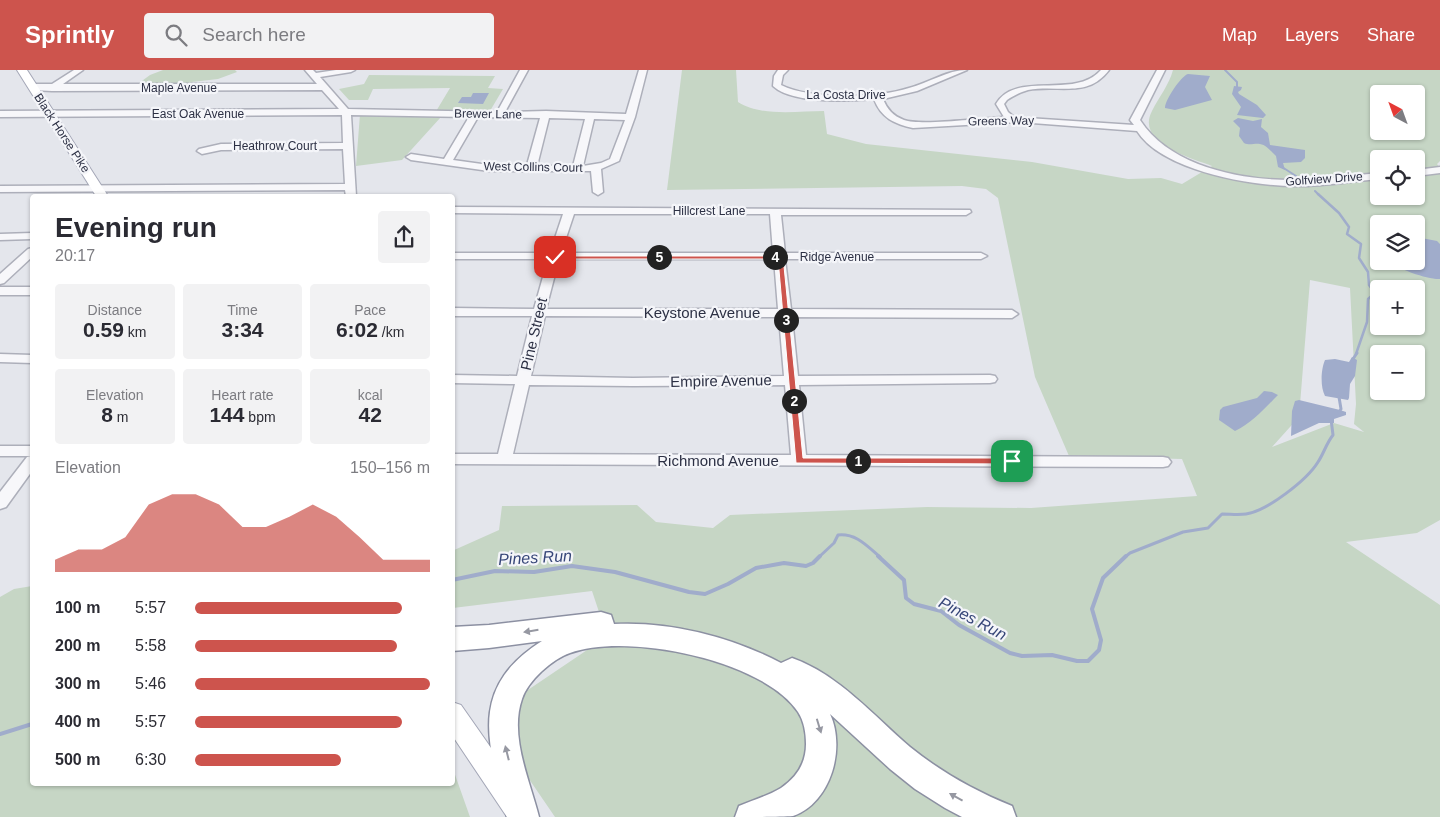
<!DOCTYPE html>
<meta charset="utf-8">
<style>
:root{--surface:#fff;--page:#f2f2f3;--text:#2b2b33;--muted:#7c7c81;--accent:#cd544d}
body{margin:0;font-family:Helvetica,sans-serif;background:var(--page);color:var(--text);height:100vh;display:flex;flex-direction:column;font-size:19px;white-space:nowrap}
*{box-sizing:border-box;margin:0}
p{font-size:16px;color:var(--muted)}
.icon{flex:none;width:28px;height:28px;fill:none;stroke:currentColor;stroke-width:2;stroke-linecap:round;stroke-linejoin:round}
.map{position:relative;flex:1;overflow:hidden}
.sheet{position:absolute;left:30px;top:124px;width:425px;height:592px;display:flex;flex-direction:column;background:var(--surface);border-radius:5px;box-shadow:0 1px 4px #0004}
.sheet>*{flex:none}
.needle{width:32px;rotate:319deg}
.tools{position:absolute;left:1370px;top:15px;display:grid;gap:10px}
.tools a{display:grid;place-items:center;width:55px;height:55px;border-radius:5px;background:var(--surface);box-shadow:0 1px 4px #0004;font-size:25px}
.pin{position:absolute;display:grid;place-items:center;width:42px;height:42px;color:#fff;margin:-21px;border-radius:10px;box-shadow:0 2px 8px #0006}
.km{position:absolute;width:25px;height:25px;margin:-12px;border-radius:50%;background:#222;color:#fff;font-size:14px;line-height:25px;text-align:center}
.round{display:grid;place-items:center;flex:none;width:52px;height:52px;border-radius:5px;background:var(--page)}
.overview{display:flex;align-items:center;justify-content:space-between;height:85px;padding:0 25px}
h1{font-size:28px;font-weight:600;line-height:38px}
.figures{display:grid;grid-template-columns:repeat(3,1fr);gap:8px;height:85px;padding:5px 25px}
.figures div{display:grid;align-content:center;border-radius:5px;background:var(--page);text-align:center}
.figures b{font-size:21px;font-weight:600}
.figures small{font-size:14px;font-weight:400}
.figures p{font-size:14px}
.chart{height:140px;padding:10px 25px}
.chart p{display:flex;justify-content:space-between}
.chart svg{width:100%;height:90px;margin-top:5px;fill:var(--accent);opacity:.7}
ul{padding:0 25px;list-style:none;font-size:16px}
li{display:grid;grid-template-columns:80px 60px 1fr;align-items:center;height:38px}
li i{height:12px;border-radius:6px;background:var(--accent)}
header{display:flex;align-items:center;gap:30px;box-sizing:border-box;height:70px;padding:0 25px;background:var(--accent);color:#fff}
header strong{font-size:24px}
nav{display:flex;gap:28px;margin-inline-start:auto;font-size:18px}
.search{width:350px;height:45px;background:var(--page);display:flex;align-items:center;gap:12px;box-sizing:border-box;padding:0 18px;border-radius:5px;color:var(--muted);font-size:19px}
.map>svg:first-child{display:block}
.green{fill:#c6d6c5;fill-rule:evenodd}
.water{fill:#a0accb}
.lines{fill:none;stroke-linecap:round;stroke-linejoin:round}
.stream-far3{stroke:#a0accb;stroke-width:2}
.stream-far2{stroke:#a0accb;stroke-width:2.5}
.stream-far1{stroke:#a0accb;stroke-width:3}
.stream{stroke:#a0accb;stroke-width:4}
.minor-casing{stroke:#adafba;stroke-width:3}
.major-casing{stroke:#a4a7b7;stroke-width:2}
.highway-casing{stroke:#8c90a2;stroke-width:3}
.minor{fill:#f7f7fa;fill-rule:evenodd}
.major{fill:#fff;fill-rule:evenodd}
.highway{fill:#fff;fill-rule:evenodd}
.oneway{fill:#9698a2}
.route{fill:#cd544d;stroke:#fff}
.labels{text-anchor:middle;stroke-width:4.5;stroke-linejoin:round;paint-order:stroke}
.far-street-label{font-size:12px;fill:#2c3044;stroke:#f4f5f9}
.street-label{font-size:15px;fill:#2c3044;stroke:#f4f5f9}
.water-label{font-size:16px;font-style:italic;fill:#364678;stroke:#f4f5f9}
</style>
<header>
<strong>Sprintly</strong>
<div class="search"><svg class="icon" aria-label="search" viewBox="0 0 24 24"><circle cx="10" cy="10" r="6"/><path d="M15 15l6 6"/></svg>Search here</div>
<nav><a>Map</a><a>Layers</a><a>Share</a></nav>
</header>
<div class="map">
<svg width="1440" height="747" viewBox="0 0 1440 747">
<rect width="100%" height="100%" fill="#e4e6ec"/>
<path class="green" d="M163 0H235L237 2 218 9 192 12 186 17 135 16 150 5Z
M682 0H736L738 32C761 47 798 41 824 41L827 64 866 74 1032 92 1128 109 1161 108 1182 114 1212 96C1191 88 1135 73 1152 41 1159 27 1169 15 1173 0H1440V91L1437 94 1440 98V450L1417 463 1346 472 1440 535V747H555L490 652 513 630 596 574 600 545 592 521 453 538 452 481 499 460 502 436 637 435 656 452 713 458 730 445 927 437 1031 438 1197 426 1182 389 1069 386 1035 307 998 128 986 119 962 116 667 120ZM1379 24H1416V61H1379ZM1379 89H1416V126H1379ZM1379 154H1416V191H1379ZM1310 210 1350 218 1356 334 1354 354 1364 362 1334 353 1272 377 1299 347ZM1379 219H1416V256H1379ZM1379 284H1416V321H1379Z
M369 5 495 6 488 18 503 19 490 41 489 48 441 47 402 90 356 96 360 44 435 43 450 18 373 19 368 30H349L339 19 364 14Z
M32 516V714H452L453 699 470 747H0V527L14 519Z"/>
<path class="water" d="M1188 4 1210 6 1205 17 1212 30 1175 40 1165 38C1165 30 1181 6 1188 4Z
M1234 16 1242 17 1241 20 1238 22 1239 24 1257 35 1266 45 1263 48 1237 45 1241 37 1232 24Z
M473 23H489L483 34 458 33 462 27H471Z
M1238 48 1253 51 1262 49 1261 57 1268 63 1270 75 1305 80V88L1301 92 1283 93 1285 100 1278 97 1276 86C1271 82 1267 75 1260 74 1254 73 1250 76 1244 73L1239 66 1240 58 1233 51Z
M1416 167 1437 171 1440 174V209C1429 210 1397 199 1389 191H1416Z
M1352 287 1357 290 1355 306 1350 314 1349 328 1348 330 1325 326C1320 317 1321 299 1325 290L1335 289 1349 292Z
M1264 321 1272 322 1278 325C1265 338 1252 353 1235 361L1219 350 1220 340 1223 337 1257 328Z
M1299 330 1340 340 1346 342V345L1334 349V353H1319L1291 366 1292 341 1295 331Z"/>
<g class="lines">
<path class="stream-far3" d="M1225 0 1237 12V20
M1282 97 1296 106
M1315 121 1319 125"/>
<path class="stream-far2" d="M1318 124 1339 143 1349 157 1347 164 1361 174 1359 188 1368 202 1369 215 1375 223 1368 229 1367 252 1356 284"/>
<path class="stream-far1" d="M1353 289 1357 283
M1339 327 1341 339 1339 342
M819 487 834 473 838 465C856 463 867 476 880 487
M1125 487 1130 483 1183 462 1208 458 1222 444C1230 444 1238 445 1246 444 1267 441 1307 410 1318 392 1324 383 1326 374 1333 365L1331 349"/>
<path class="stream" d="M878 486 904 510 906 528 914 534 941 541 959 555 1010 583 1022 586 1052 585 1077 591H1088L1099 580 1101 570 1092 539 1103 508 1126 486
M452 510 495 501 534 502 572 496 615 502 689 522 705 524 728 514 756 498 784 493 806 496 813 493 820 486
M0 664 32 654"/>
<g class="minor-casing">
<path id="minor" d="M74 0H83L63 14H317L305 0H313L316 3 336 0H355L351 2 320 7 348 39 497 42 520 0H528L505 42 546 41 626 44 639 0H647L635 47 619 91 601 99 603 122 598 125 593 122 591 101H489L411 90 406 87 411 84 444 89 469 47 351 45 356 126H346L345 120 0 122V116L345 114 343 79 221 80 202 84 197 81 199 79 221 74 343 73 342 45 0 47V41L339 39 322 20 52 21 33 20 29 17 33 14H52ZM478 47 540 48 527 95H489L453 90ZM549 48 585 49 573 96H537ZM594 49 625 50 610 89 601 93 583 96Z
M778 0H788L783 5 781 15C811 30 878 28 909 18 929 13 947 0 967 0L917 21 883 29C887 39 893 46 904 50 921 56 982 48 1004 47L996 34C1015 0 1075 30 1101 0H1109C1087 29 1059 14 1028 20 1021 22 1013 26 1007 30L1004 34 1008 42 1014 47 1134 55 1130 50 1157 0H1165L1140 50C1171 98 1245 111 1298 110 1325 110 1352 105 1379 103V109C1352 111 1325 116 1299 116 1254 117 1162 101 1137 61L1019 52 913 58C895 54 881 48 874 29 849 31 792 34 773 16L774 6Z
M1440 97V103L1416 106V100Z
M452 137 970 140 971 142 966 145H781L785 183H981L987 186 981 189H785L791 239 1012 240 1018 244 1012 248 792 247 798 306 990 305 995 306 997 309 995 312 990 313 799 315 806 385 1163 387 1168 388 1171 392 1168 396 1163 397 452 394V384H498L515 314 452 313V305L517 306 532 246H452V238L534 239 548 189H452V183H550L563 144 452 143ZM574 144H770L773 183H561ZM559 189H774L778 239H546ZM545 246 779 247 784 306 633 308 531 306ZM529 315 633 316 785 315 791 385 513 384Z
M32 163V169L0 170V164Z
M32 178V187L4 213 0 214V204L28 179Z
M0 217H32V225H0Z
M0 284 32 285V293L0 292Z
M0 376H32V401L6 437 0 439V422L27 387 31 386H0Z"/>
</g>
<g class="major-casing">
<path id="major" d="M17 0H27L108 126H96Z
M452 632 461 635 533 738 537 747H507L452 665Z"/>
</g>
<g class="highway-casing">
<path id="highway" d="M601 542 611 545 614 554C670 551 732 567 781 593L792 588C838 604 874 646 910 677 941 702 975 721 1012 736L1016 747H962L945 738 915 719 890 699 830 644C846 678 831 733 793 746 782 747 748 747 735 747L739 736C753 730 768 726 781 718 797 707 806 693 806 674 806 663 804 651 798 642 764 590 626 562 570 583 552 589 528 611 522 629 509 666 530 711 539 747H507C489 675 466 619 542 571L489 578 452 581V557L489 555Z"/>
</g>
<use href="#minor" class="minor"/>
<use href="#major" class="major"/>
<use href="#highway" class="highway"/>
</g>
<defs><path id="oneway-solid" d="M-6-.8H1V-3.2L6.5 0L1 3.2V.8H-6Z" transform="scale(1.25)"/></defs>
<g class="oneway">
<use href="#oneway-solid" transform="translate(531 561) rotate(171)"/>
<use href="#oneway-solid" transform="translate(819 656) rotate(73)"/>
<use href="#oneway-solid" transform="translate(507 683) rotate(-104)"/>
<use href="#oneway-solid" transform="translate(956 727) rotate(-151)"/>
</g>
<path class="route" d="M553 186H783L803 388H1012L1016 391 1012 394 796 393 778 189H555L553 188Z"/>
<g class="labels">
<g class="far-street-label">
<text x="179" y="22">Maple Avenue</text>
<text x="846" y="29">La Costa Drive</text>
<text x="198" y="48">East Oak Avenue</text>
<text transform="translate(488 44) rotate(1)" y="4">Brewer Lane</text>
<text transform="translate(1001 51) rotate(-1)" y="4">Greens Way</text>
<text transform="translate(62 63) rotate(57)" y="4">Black Horse Pike</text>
<text x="275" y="80">Heathrow Court</text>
<text transform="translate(533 97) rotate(1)" y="4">West Collins Court</text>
<text transform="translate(1324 109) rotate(-4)" y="4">Golfview Drive</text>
<text x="709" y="145">Hillcrest Lane</text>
<text x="837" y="191">Ridge Avenue</text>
</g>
<g class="street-label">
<text x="702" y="248">Keystone Avenue</text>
<text transform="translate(534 264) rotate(-77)" y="5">Pine Street</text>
<text transform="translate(721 311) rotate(-1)" y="5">Empire Avenue</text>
<text x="718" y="396">Richmond Avenue</text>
</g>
<g class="water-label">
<text transform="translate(535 487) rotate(-3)" y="6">Pines Run</text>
<text transform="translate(973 548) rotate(28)" y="6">Pines Run</text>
</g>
</g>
</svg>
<div class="tools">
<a><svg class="needle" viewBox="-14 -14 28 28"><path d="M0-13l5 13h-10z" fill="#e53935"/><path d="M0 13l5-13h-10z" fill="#7c7c81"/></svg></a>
<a><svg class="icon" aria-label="locate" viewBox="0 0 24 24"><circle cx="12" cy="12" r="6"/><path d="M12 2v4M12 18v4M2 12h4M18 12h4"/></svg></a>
<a><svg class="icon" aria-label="layers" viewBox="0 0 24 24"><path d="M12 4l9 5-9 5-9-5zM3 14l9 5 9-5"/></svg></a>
<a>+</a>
<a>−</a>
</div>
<div class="pin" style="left:1012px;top:391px;background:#1e9e55"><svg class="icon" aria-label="arrive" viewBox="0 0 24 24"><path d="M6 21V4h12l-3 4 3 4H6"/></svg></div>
<div class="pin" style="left:555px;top:187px;background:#d93025"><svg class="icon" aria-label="check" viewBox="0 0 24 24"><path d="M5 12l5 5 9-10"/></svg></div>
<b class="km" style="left:858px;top:391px">1</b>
<b class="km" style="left:794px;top:331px">2</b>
<b class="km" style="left:786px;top:250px">3</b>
<b class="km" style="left:775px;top:187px">4</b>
<b class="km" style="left:659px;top:187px">5</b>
<section class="sheet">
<div class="overview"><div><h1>Evening run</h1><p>20:17</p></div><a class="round"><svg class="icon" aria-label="share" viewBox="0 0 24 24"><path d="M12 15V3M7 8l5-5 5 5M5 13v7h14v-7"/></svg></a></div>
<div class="figures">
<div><p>Distance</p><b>0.59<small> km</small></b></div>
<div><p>Time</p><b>3:34</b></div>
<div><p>Pace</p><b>6:02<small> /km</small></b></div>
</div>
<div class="figures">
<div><p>Elevation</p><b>8<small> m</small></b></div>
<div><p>Heart rate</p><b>144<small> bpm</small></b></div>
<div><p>kcal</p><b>42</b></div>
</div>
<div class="chart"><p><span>Elevation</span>150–156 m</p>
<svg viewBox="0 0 160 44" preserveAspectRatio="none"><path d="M0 44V38L10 33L20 33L30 27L40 11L50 6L60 6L70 11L80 22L90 22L100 17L110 11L120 17L130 27L140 38L150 38L160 38V44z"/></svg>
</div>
<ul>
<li><b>100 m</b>5:57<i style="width:88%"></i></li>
<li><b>200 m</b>5:58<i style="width:86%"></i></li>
<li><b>300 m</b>5:46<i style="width:100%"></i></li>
<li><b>400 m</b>5:57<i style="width:88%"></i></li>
<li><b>500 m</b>6:30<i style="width:62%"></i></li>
</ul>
</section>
</div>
